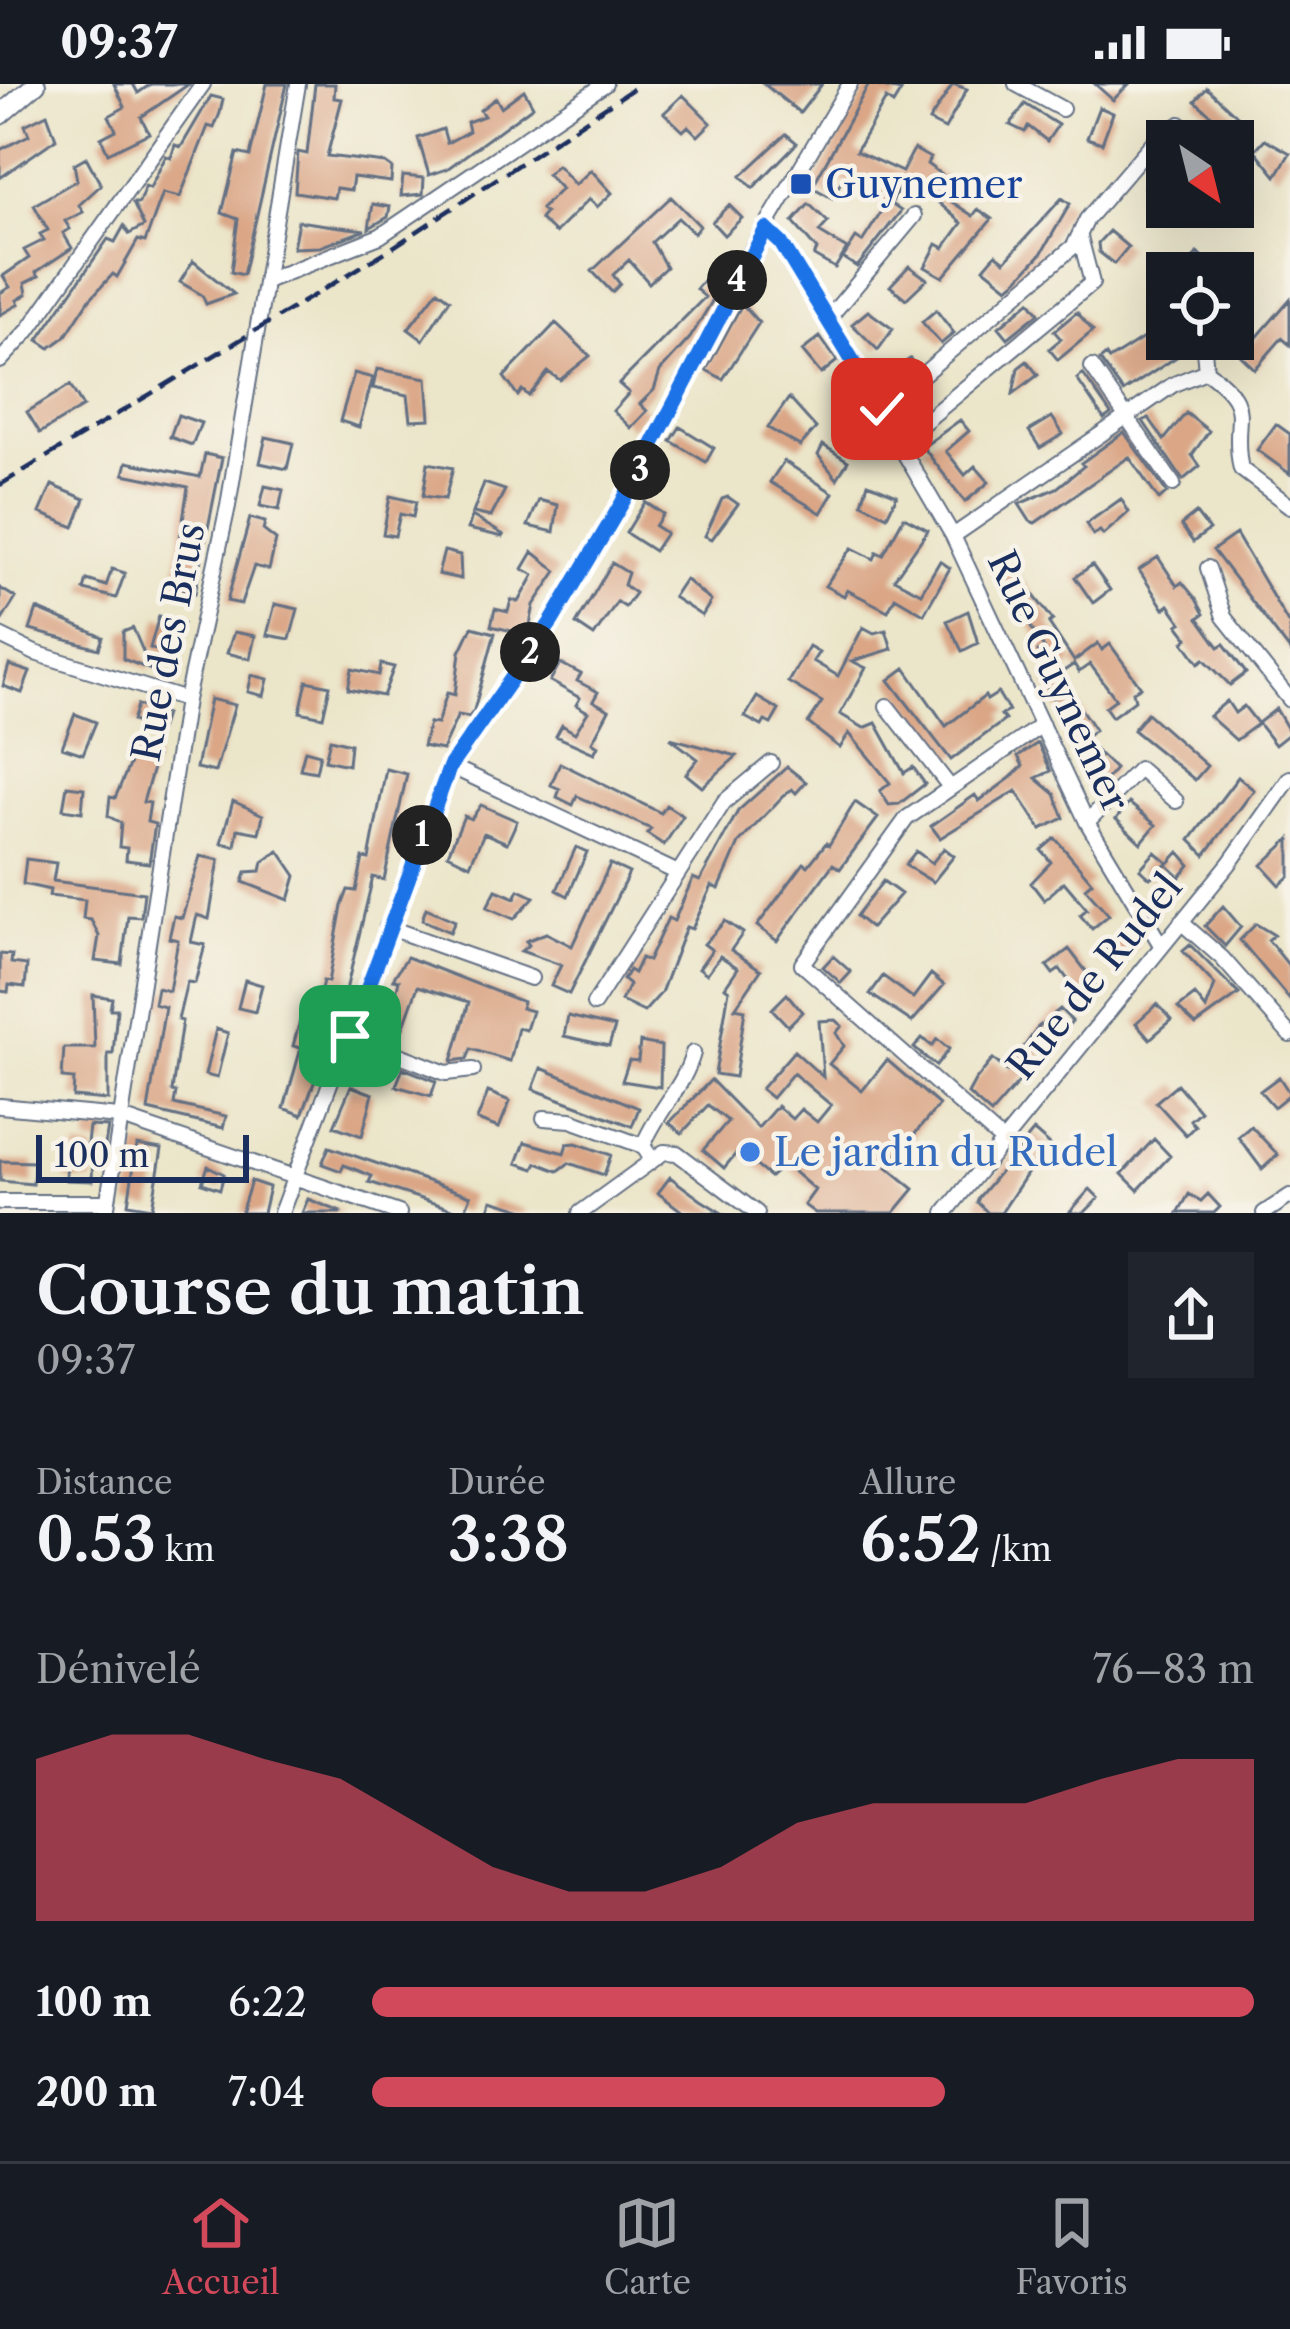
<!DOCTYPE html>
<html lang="fr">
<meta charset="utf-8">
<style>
:root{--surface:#171b24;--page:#20242c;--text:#f1f3f6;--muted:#9ea1a6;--line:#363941;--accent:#d1495b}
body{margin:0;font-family:"Libre Caslon Text",serif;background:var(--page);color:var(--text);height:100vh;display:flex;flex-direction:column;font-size:45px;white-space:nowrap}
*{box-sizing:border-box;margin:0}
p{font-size:39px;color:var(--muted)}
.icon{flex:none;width:66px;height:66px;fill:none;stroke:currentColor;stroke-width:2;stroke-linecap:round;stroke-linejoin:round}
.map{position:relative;height:1129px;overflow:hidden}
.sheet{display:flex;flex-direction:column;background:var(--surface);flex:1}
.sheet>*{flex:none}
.needle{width:78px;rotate:145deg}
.tools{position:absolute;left:1146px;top:36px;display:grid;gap:24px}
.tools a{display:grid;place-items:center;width:108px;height:108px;border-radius:0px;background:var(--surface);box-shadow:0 12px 48px #0002;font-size:60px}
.scale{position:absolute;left:36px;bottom:30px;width:213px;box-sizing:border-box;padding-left:12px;border:6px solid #1b2f5e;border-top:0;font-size:33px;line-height:42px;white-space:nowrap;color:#1b2f5e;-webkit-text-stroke:9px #f7f3e8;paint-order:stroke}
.pin{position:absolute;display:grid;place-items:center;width:102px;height:102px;color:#fff;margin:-51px;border-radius:24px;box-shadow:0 6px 18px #0006}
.km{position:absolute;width:60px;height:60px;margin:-30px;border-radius:50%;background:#222;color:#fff;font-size:33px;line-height:60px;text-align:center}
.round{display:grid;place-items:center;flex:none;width:126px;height:126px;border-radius:0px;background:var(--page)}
.head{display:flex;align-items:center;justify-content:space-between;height:204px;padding:0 36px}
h1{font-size:66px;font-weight:600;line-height:90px}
.stats{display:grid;grid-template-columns:repeat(3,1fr);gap:18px;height:204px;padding:12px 36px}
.stats div{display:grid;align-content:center}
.stats b{font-size:60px;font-weight:600}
.stats small{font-size:33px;font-weight:400}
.stats p{font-size:33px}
.chart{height:336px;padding:24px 36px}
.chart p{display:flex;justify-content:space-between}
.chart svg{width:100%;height:216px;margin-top:12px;fill:var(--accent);opacity:.7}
ul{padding:0 36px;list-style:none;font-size:39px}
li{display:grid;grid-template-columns:192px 144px 1fr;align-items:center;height:90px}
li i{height:30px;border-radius:15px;background:var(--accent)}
.status{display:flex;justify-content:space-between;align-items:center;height:84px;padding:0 60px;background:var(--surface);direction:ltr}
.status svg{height:33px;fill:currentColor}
.tabs{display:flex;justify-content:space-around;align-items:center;height:168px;border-top:3px solid var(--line);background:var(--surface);font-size:33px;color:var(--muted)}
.tabs a{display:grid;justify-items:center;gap:6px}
.tabs .current{color:var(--accent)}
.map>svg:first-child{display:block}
.building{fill:#daa686}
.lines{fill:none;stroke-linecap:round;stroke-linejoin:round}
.minor-casing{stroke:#646f83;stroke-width:18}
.major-casing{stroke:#646f83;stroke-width:22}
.minor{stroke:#fff;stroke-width:14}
.major{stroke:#fff;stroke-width:18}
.rail{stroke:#1b2f5e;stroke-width:4.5;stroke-dasharray:18 9;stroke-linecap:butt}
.route-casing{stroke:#fff;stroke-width:24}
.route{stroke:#1a73e8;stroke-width:15}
.transit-dot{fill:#1a4fb4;stroke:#f7f3e8;stroke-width:4.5}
.shop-dot{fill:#3f7fe0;stroke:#f7f3e8;stroke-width:4.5}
.labels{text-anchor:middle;stroke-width:9;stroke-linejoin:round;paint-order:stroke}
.transit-label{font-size:39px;fill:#164399;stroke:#f7f3e8;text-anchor:start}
.street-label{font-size:39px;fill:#1b2f5e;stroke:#f7f3e8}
.shop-label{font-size:39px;fill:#366cbe;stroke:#f7f3e8;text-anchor:start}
</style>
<div class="status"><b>09:37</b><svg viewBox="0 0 49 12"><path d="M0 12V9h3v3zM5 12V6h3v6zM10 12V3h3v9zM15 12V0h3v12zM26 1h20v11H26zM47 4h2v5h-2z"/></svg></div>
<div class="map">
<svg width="1290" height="1129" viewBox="0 0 1290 1129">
<rect width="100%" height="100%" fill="#f7f3e8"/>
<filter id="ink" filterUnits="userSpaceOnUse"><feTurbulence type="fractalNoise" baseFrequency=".00833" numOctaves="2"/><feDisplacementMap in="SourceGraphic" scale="24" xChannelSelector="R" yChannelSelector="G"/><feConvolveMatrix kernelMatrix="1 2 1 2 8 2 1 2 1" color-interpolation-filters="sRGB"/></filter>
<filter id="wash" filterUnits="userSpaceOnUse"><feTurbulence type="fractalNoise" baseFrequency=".004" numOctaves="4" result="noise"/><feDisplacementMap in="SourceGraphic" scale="48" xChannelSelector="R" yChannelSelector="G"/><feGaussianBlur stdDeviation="2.7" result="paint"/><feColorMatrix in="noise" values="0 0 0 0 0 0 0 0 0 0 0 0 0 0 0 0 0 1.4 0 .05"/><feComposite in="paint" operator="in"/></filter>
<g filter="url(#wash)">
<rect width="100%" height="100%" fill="#ebe5c9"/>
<g id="blocks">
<path class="building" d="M114 0H133L138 9 151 0H189L141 33 149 49 108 69 101 54 116 46 109 32 125 23Z
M267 0H287L243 191 231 188 238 135 222 129 237 69 250 72Z
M315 0H335L334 14 342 15 327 72 385 79 392 84 391 98 353 93 351 106 336 104 334 114 295 108 298 68 307 70Z
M764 0H822L800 29Z
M869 0 901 7 893 20 886 15 856 67 902 88 914 65 930 74 927 80 950 97 947 101 958 109 952 118 973 132 978 125 992 135 943 193 925 183 937 160 944 164 962 139 916 99 903 95 891 120 901 127 857 183 843 174 856 154 862 158 886 121 842 96 832 114 812 103Z
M953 0 967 5 945 45 929 37Z
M1095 0H1129L1113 16Z
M1207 4 1245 39 1234 51 1195 17Z
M524 6 533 22 447 85 429 91 418 54 443 45 447 59 469 47 467 38 484 32 480 26 496 14 501 23Z
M683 11 711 39 698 52 688 42 683 47 664 29Z
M211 12 223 15 220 29 214 44 208 42 180 113 163 109 145 158 138 156 117 193 113 190 90 215 65 253 50 264 38 256 108 155 115 158 124 142 129 150 144 142 133 119H139L145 102 150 104 166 72 171 74 175 61 181 63Z
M1025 20 1058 41 1047 57 1028 42 1025 48 1010 41Z
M1099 23 1113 29 1102 59 1087 54Z
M47 30 56 55 0 94V66L29 51 25 41Z
M786 50 797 59 753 104 741 92Z
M1265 55 1290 69 1276 92 1255 66Z
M86 73 101 101 79 121 83 128 65 137 70 145 63 149 72 164 36 188 39 192 25 199 27 210 17 216 19 220 0 231V209L10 203 3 192 29 174 24 166 44 156 40 150 48 146 34 121 77 96 74 80Z
M557 81 575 101 591 86 612 109 597 123 589 115 555 149 540 135 545 129 541 125 561 105 547 90Z
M1159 84 1167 90V103L1158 114 1144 103Z
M403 92 424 94 423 110 401 112Z
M671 113 700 142 694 149 678 134 652 158 666 183 649 199 629 176 613 191 620 200 612 208 592 187Z
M1062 114 1070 120 1041 170 1018 195 1008 203 984 184 996 170 1005 177Z
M373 120 390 123 388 133 369 144Z
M809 120 828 138 819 148 847 165 835 184 814 172 817 166 793 138Z
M729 121 742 134 724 151 712 138Z
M298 137 333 142 365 146 320 163 293 164Z
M1109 147 1128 163 1114 180 1099 168 1098 159Z
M1197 169 1225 189H1183Z
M193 177 234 210 206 220 202 211 180 198Z
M909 182 927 195 906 215 890 202Z
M706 193 720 204 690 254 660 287 654 306 640 320 647 327 631 344 613 327 629 309 619 300 705 213 696 205Z
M438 206 450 215 423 256 408 245Z
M1290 215V261L1282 254 1255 285 1241 272Z
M1030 217 1039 229 1008 254 999 243Z
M742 220 759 239 723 295 706 286Z
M936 226 954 249 941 260 922 238Z
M868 227 893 245 878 266 852 240Z
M1077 228 1093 247 1058 276 1049 265 1061 255 1054 247Z
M556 239 590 272 560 296 548 288 529 312 522 306 518 312 504 293Z
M1167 239V255H1176L1184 268 1123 308 1100 276 1106 271 1109 276Z
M820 253 837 277 821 290 802 267Z
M910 275 916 281 895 299 887 290Z
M1027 277 1038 291 1013 310 1018 284Z
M377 285 427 294 430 335 411 336 408 311 373 304Z
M354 289 373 294 359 343 340 337Z
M1083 290 1111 330 1104 335 1077 295Z
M70 301 83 323 40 349 27 328Z
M789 314 816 344 800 362 768 344Z
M1186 329 1209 347 1192 371 1200 382 1183 396 1143 337 1149 334 1164 356Z
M178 331 201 339 192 361 170 353Z
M1052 333 1063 350 1040 364 1029 347Z
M960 336 969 347 946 367 965 391 975 382 989 398 965 418 923 363Z
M1276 340 1290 350V390L1257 366Z
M680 343 714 364 706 378 671 357Z
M1124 348 1167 409 1159 416 1129 373 1035 439 1030 437 1019 420 1057 404 1084 382 1081 379Z
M266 353 293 359 287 385 260 379Z
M823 361 848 377 837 395 818 371Z
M205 370 222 374 195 509 173 500 188 403 124 390 127 378 200 393Z
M784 377 833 409 821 429 770 398Z
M428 379 453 384 445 415 423 412Z
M484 399 505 406 491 433 473 429Z
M868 399 897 411 887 432 862 419Z
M52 401 85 415 74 443 40 429Z
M265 402 283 406 279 426 260 422Z
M390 412 416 418 413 433 400 430 395 452 383 450Z
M728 413 738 420 712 455 705 452 722 415Z
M1121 415 1129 428 1103 451 1100 447 1093 451 1086 440Z
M539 416 558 421 554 448 528 442Z
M645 418 663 430 655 442 666 449 654 467 626 449Z
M1196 429 1209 446 1193 458 1181 441Z
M472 432 504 451 503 453 468 445Z
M904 433 928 446 894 495 921 509 940 477 950 484 924 530 895 513 888 527 847 506 844 512 825 502 852 464 874 475 877 468 883 471Z
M250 434 265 438 263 446 276 456 269 486 254 482 241 520 227 517Z
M1236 450 1290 542V567L1213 466Z
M444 467 460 471 461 495 438 490Z
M533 468 557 487 534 521 528 551 491 542 495 525 508 528 511 516 519 518 534 491 523 485Z
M1003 472 1053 536 1049 539 1074 577 1098 559 1102 566 1110 560 1141 603 1133 608 1135 616 1112 633 1105 623 1116 615 1090 580 1079 588 1074 580 1058 591 1095 646 1083 655 1115 685 1105 697 1079 674 1061 641 1065 637 1045 599 1054 592 1038 568 1044 564 991 480Z
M1158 473 1177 502 1182 498 1196 515 1204 530 1198 534 1219 563 1224 560 1246 589 1230 601 1204 575 1199 579 1184 558 1188 554 1178 541 1182 539 1169 521 1164 525 1139 486Z
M612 479 628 489 624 501 635 509 625 523 617 518 594 552 576 540Z
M1092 481 1110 506 1093 519 1075 493Z
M112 485 125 489 116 514 84 506 87 496 106 502Z
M685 495 711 517 702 532 673 513Z
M0 504 16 514 0 539Z
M275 520 298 525 290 555 267 551Z
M37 525 103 553 99 565 30 546Z
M968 527 978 559 962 567 947 537Z
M159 532 183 540 171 571 150 564Z
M472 543 495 549 474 626 469 633 458 631 442 666 423 662 429 639 437 640 447 609 455 611 460 568Z
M863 543 874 549 886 546 892 565 852 577 866 584 840 630 864 644 876 639 904 689 913 683 925 700 899 720 889 721 880 707 890 699 849 649 840 664 808 639 822 618 788 598 809 562 819 568 813 577 838 592Z
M133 544 151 586 123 575V548Z
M234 548 255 552 250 575 227 569Z
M560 579 581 590 577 597 598 608 593 617 609 626 592 658 598 662 594 669 556 652 562 641 575 649 588 628 576 621 580 614 550 597Z
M381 580 394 583 383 612 348 605 352 585 379 591Z
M9 581 30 588 22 609 3 602Z
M905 584 946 642 985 612 987 616 998 609 1009 627 1001 631 1005 636 951 676 889 596Z
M252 591 268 595 264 612 248 608Z
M307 597 330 602 323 633 300 628Z
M757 613 779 626 771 640 765 637 762 642 745 633Z
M210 615 235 621 215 688 196 684Z
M1227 617 1235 629 1244 622 1258 640 1236 656 1209 632Z
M137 621 165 630 160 646 132 637Z
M1276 625 1290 649 1275 661 1258 639Z
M1147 629 1207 682 1195 696 1133 646Z
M75 630 96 638 83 670 62 663Z
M670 654 737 672 702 703 686 690 698 675Z
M330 655 350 660 348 681 325 676Z
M1038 659 1051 687 1036 694 1055 710 1064 734 1041 745 1016 707 940 754 931 742 975 711 979 717 1009 695 1023 682 1018 672Z
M305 666 320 670 316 688 300 685Z
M135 667 156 674 143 718 150 719 147 738 155 740 149 779 126 776 127 764 119 763 121 739 108 732 110 713 115 714Z
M560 679 661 729 666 721 683 732 664 761 647 750 651 745 627 734 577 712 573 721 557 713 560 705 551 701Z
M787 683 806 698 796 709 792 705 782 713 739 759 719 805 712 802 692 845 686 843 661 909 644 928 621 917 629 901 623 896 629 886 634 889 641 874 648 877 668 834 674 837 693 794 700 797 738 727Z
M386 685 407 690 384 796 373 793 337 944 321 940 313 970 324 972 302 1031 284 1024 301 964 293 962 301 933 314 937 323 897 328 898 342 822 348 806 356 807 363 774 369 775Z
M1238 693 1254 706 1205 771 1190 756Z
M67 702 84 704 82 728 63 725Z
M233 717 263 731 259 749 238 745 235 762 221 759Z
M855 718 878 734 840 785 833 780 777 857 757 842 804 779 808 782 826 759 829 761Z
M1129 719 1156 741 1141 759 1116 735Z
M481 721 517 737 507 759 484 749 470 781 448 770 464 732 471 735Z
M1055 754 1092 798 1085 804 1109 831 1092 845 1080 831 1087 825 1064 798 1044 816 1031 799 1051 778 1041 766Z
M1290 755V792L1280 801 1262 781Z
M576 763 587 768 568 812 557 806Z
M944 764 954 772 933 798 905 781 916 767 932 779Z
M279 767 296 792 289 816 243 798 246 788 261 787 263 778Z
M1155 768 1168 779 1150 794 1140 785Z
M1179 768 1190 781 1180 793 1167 781Z
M200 772 219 776 209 835 197 831 191 858 205 861 195 899 187 898 178 936 182 937 172 1007 176 1008 174 1020 226 1032 223 1044 148 1026 165 923 154 920 157 904 169 907 178 856 169 854 174 832 182 834Z
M26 775 56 779 53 797 144 809 141 833 128 832 122 880 95 877 99 852 91 836 83 835 85 816 49 812 50 806 23 800Z
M610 780 629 789 569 910 551 902 561 881 521 867 529 861 526 857 546 849 572 862Z
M883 797 901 810 871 844 856 832Z
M496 806 515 814 519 806 534 813 514 835 487 823Z
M1223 822 1241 843 1225 862 1205 842Z
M426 824 455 837 450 848 422 836Z
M725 837 743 849 731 866 761 886 735 924 745 926 735 993 715 990 729 906 725 903 738 884 720 872 707 890 699 884 712 866 704 860Z
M1256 840 1274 851 1268 856 1290 883V916L1240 856Z
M1124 846 1139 860 1117 886 1101 872Z
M1190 861 1239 910 1196 941 1178 924 1195 911 1206 925 1215 901 1183 867Z
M1069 865 1099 904 1083 916 1060 885 1053 890 1047 882Z
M0 870 12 871 11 879 27 881 25 903 9 901 8 908 0 907Z
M833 872 851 888 841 899 823 883Z
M407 873 523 918 521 924 532 927 526 946 518 944 510 977 471 965 467 975 452 977 469 918 418 902 398 958 374 949 386 915 394 918 399 896 393 895Z
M931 890 944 901 912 938 870 910 883 892 913 914Z
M245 896 262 901 255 928 238 924Z
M787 910 802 928 788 942 772 925Z
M93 911 112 914 110 925H117L113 970H108V1016L73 1013 74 995 62 994 64 964H95Z
M1157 920 1172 936 1150 955 1136 939Z
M1060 925 1072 937 991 1030 968 1010 975 997 993 975 1007 987 1038 943Z
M568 932 615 943 609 962 564 952Z
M835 936 842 942 836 949 844 962 829 980 862 1007 887 976 939 1021 887 1083 914 1105 894 1129H815L804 1121 815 1106 785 1080 770 1093 738 1067 724 1084 703 1066 728 1037 708 1021 682 1049 669 1039 711 996 758 1044 777 1022 792 1035 801 1025 817 1038 831 1021 793 989 772 1014 761 1005 794 967 823 993 819 937Z
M216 945 228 949 217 994 205 991Z
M922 954 932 962 937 955 949 965 936 982 914 964Z
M640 958 661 962 660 1003 622 997 629 976 638 977Z
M403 984 436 997 431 1012 396 1002Z
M541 984 639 1024 632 1042 533 1005Z
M1279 993 1290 1010 1274 1023 1260 1007Z
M1177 1000 1200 1027 1190 1036 1195 1042 1186 1051 1156 1018Z
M351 1002 373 1010 362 1052 334 1042Z
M488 1008 510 1017 499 1044 477 1036Z
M89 1042 108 1043 105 1061 87 1059Z
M1251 1042 1278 1071 1262 1085 1238 1053Z
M1034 1047 1059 1069 1050 1078H1035L1001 1129H988L977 1118 979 1113Z
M1154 1055 1170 1072 1138 1106 1122 1090Z
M525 1058 564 1069 567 1060 576 1059 611 1071 604 1091 569 1079 558 1087 537 1079 534 1085 517 1079Z
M137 1061 162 1065 152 1124 128 1120Z
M329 1063 471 1112 464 1129 369 1098 372 1092 344 1081 341 1087 322 1080Z
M76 1064 93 1066 92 1097 66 1096 67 1074 76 1075Z
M0 1077 34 1078 33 1100 0 1097Z
M208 1082 224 1090 220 1105 202 1099Z
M670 1093 701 1116 722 1129H684L658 1109Z
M251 1097 269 1103 263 1129H241Z
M1090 1105 1099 1114 1084 1129H1069Z
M1189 1110 1201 1117 1208 1110 1220 1123 1214 1129H1178Z
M308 1115 341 1128V1129H302Z
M492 1116 525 1126V1129H488Z"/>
</g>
</g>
<g filter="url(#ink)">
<use href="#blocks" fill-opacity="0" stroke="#646f83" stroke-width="3"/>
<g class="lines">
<g class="minor-casing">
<path id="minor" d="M1016 0 1062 25
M766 145 781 159 953 452 1087 738 1161 861
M268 196 380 152 605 0
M827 236 914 132
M1203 255 1206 287
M0 277 28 247 203 0
M1092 283 1173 400
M882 325 1074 162 1087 135 1155 56 1180 40
M900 358 1092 199 1080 153
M953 452 1174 300 1206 287C1259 324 1229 333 1241 385L1290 422
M1208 484 1224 533 1290 616
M0 552 35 569 186 616
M887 622 950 703
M450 682 676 788
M1087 738 1139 685 1176 717
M1181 838 1222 874 1290 951
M387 843 531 894
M594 920 724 718 771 679
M351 952 446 989 473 986
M0 1022 119 1033 399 1129
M544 1034 571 1036 643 1062
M1002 1057 802 880 907 734 1042 641
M651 1074 643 1062C656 1028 684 1003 693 969
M0 1118H107
M106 1129 186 616 228 422 298 0
M281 1129 450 682 552 537 622 419 752 166 850 0
M580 1129 664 1068 677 1069 757 1129
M945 1129 1229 780 1290 694
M1264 1129 1290 1112"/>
</g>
<g class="major-casing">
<path id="major" d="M0 31 36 0"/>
</g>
<use href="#minor" class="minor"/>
<use href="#major" class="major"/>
<path class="rail" d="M0 401 392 164 640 0"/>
</g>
</g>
<g class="lines" filter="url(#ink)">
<g class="route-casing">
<path id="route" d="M350 952 450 682 552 537 622 419 766 145 781 159 882 325"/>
</g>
<use href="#route" class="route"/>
</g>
<rect class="transit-dot" x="789" y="88" width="24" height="24" rx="6"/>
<circle class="shop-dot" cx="750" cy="1068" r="12"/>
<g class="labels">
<g class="transit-label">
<text x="825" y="114">Guynemer</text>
</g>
<g class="street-label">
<text transform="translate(168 558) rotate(-79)" y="14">Rue des Brus</text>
<text transform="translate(1059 597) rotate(65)" y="14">Rue Guynemer</text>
<text transform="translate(1094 892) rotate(-51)" y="14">Rue de Rudel</text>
</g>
<g class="shop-label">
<text x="774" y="1082">Le jardin du Rudel</text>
</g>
</g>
</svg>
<div class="tools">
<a><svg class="needle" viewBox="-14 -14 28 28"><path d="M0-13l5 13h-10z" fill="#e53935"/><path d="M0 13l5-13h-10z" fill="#9ea1a6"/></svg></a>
<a><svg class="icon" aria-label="locate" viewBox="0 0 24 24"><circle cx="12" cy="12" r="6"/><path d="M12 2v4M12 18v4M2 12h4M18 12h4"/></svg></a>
</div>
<div class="scale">100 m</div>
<div class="pin" style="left:350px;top:952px;background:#1e9e55"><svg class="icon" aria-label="arrive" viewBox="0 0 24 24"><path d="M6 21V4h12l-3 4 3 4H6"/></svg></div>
<div class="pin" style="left:882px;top:325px;background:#d93025"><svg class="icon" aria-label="check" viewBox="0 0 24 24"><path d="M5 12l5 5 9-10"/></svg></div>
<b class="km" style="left:422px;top:751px">1</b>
<b class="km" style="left:530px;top:568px">2</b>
<b class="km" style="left:640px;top:386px">3</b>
<b class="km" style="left:737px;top:196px">4</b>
</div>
<section class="sheet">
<div class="head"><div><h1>Course du matin</h1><p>09:37</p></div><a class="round"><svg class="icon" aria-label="share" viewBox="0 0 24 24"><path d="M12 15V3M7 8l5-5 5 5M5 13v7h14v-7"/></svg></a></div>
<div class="stats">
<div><p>Distance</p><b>0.53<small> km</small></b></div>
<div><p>Durée</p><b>3:38</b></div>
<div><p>Allure</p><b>6:52<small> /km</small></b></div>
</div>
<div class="chart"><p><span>Dénivelé</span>76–83 m</p>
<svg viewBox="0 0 160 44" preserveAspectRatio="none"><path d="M0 44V11L10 6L20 6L30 11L40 15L50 24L60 33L70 38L80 38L90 33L100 24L110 20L120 20L130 20L140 15L150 11L160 11V44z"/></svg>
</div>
<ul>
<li><b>100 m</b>6:22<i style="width:100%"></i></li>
<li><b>200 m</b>7:04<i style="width:65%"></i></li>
</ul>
</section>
<nav class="tabs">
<a class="current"><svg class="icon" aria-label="home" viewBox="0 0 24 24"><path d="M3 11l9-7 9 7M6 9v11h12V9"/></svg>Accueil</a>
<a><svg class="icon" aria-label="map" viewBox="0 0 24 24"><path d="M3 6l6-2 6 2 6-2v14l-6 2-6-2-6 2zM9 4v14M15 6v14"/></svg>Carte</a>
<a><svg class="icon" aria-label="saved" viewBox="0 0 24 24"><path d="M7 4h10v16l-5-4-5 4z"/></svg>Favoris</a>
</nav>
